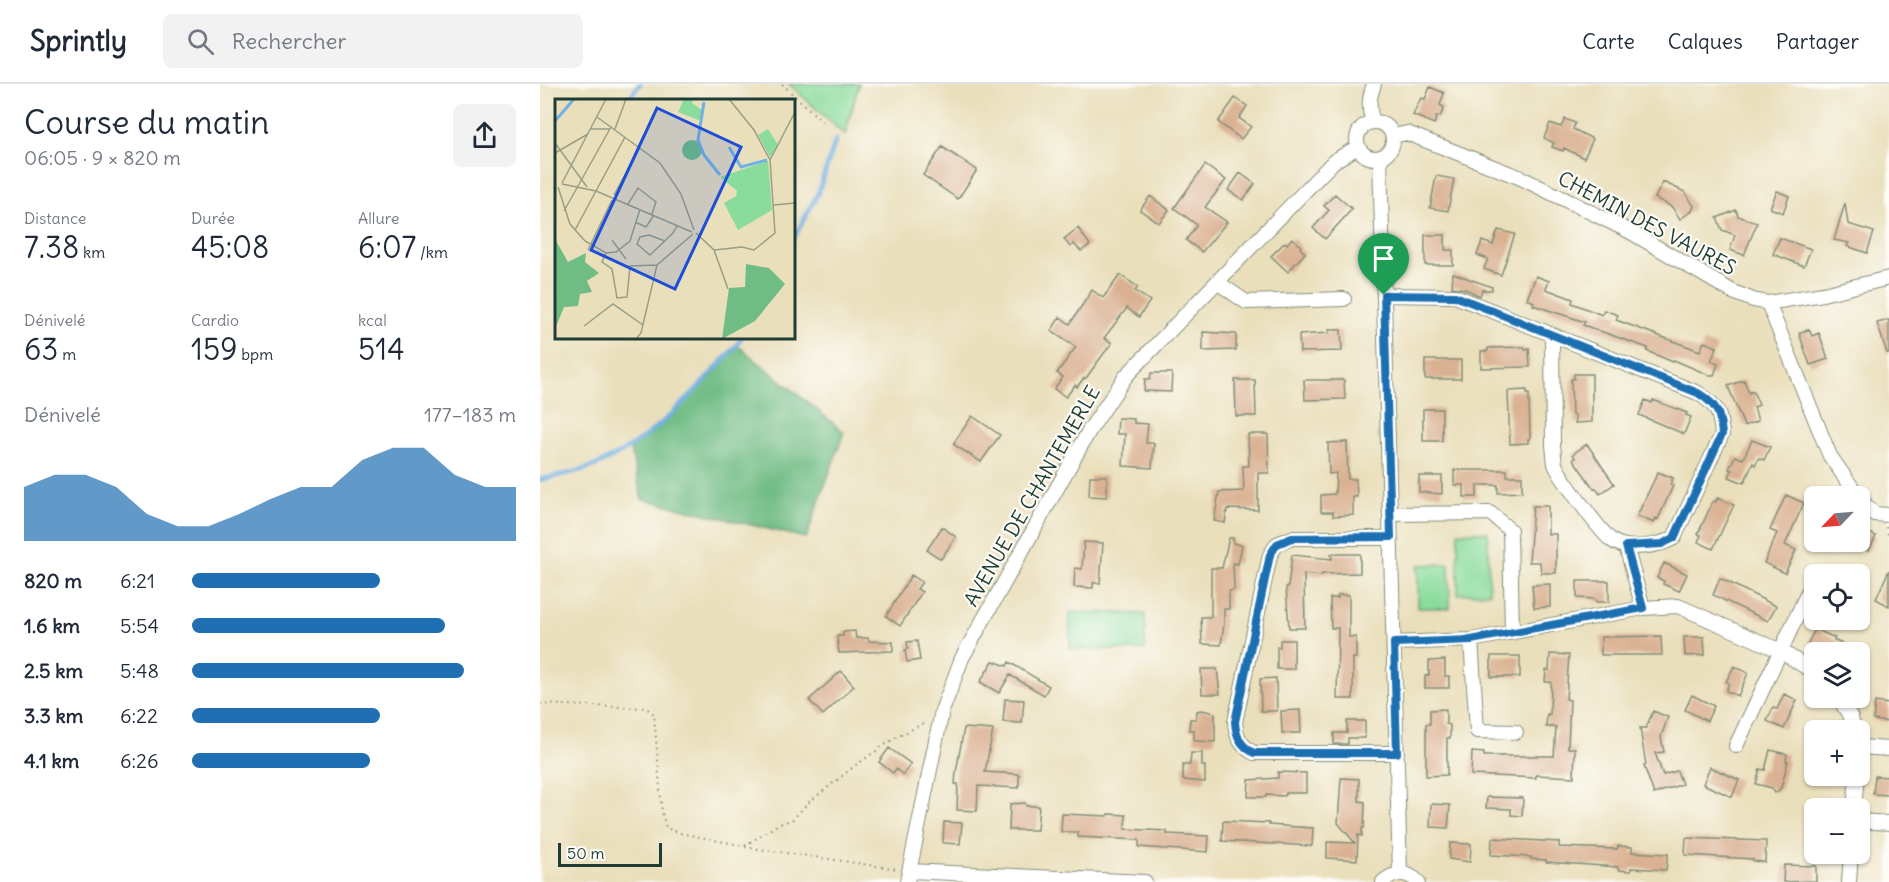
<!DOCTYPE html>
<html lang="fr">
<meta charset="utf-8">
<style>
:root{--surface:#fff;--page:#f2f2f3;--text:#1f2937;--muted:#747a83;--line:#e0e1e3;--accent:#1f6fb2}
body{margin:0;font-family:Delius,sans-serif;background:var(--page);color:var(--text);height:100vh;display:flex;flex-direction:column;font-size:22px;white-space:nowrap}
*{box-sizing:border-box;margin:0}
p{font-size:20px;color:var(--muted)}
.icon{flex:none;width:33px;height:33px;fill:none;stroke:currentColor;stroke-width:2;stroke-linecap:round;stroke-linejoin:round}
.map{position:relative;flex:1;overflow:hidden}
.panel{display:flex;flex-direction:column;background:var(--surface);width:540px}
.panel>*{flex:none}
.needle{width:39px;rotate:245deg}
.tools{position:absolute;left:1264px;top:402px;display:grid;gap:12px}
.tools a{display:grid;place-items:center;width:66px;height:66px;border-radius:9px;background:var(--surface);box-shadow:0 2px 4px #0004;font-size:30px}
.scale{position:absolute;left:18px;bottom:15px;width:104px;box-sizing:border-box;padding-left:6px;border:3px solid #1f3d34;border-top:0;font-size:16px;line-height:21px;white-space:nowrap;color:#1f3d34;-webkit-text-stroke:4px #fdfcf7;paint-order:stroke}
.pin{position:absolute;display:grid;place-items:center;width:51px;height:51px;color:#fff;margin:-62px -26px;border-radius:50% 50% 50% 0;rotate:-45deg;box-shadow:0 0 6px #0007}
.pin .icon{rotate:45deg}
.round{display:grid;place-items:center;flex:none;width:63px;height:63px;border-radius:9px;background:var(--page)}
.headline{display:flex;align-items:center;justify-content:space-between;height:102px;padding:0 24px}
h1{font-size:33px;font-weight:600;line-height:45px}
.metrics{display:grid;grid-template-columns:repeat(3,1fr);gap:9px;height:102px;padding:6px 24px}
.metrics div{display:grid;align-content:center}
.metrics b{font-size:30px;font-weight:600}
.metrics small{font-size:16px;font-weight:400}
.metrics p{font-size:16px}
.chart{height:168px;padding:12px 24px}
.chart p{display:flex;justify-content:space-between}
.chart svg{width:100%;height:108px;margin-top:6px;fill:var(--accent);opacity:.7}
ul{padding:0 24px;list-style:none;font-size:20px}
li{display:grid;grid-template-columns:96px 72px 1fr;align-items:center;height:45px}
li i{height:15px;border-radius:8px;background:var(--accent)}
header{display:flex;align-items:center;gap:36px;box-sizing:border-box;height:84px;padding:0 30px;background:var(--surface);border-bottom:2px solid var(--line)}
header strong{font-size:28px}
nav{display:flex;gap:33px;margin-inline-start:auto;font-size:21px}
.search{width:420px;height:54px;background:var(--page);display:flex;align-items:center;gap:15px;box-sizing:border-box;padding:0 21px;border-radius:9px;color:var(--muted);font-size:22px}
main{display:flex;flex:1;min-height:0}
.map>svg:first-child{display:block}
.green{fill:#8adc9c;stroke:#548c68;stroke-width:1.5}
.forest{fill:#6fbc84;stroke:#477c5c;stroke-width:1.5}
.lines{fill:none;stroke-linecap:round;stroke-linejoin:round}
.stream{stroke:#72b1e5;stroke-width:4.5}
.building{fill:#dab192}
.minor-casing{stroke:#848e78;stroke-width:16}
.path{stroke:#848e78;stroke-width:2;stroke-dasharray:1.5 4.5;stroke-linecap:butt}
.minor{stroke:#fff;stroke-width:14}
.route-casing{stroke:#fff;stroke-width:12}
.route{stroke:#1f6fb2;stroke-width:8}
.labels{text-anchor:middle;stroke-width:4.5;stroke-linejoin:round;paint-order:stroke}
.street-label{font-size:20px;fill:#1f3d34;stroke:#fdfcf7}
.inset-river{fill:none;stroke:#72b1e5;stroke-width:3}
.inset-road{fill:none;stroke:#999e85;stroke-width:1.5}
.view{fill:#1d4ed8;fill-opacity:0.15;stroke:#1d4ed8;stroke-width:3}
.inset-edge{fill:none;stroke:#1f3d34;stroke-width:3}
</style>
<header>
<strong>Sprintly</strong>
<div class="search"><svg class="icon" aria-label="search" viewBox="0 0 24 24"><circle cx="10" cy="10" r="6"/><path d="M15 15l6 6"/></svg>Rechercher</div>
<nav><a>Carte</a><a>Calques</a><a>Partager</a></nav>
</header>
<main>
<section class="panel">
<div class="headline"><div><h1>Course du matin</h1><p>06:05 · 9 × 820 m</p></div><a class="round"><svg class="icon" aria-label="share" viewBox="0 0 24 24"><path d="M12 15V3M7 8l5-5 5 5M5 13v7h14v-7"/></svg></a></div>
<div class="metrics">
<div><p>Distance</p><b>7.38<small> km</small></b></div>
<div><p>Durée</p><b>45:08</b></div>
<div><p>Allure</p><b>6:07<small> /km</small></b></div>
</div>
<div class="metrics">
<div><p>Dénivelé</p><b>63<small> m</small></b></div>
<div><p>Cardio</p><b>159<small> bpm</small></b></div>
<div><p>kcal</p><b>514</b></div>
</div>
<div class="chart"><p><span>Dénivelé</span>177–183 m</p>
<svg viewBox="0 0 160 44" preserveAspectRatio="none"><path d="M0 44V22L10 17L20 17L30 22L40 33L50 38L60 38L70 33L80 27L90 22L100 22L110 11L120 6L130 6L140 17L150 22L160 22V44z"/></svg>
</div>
<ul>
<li><b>820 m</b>6:21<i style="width:58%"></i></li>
<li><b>1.6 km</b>5:54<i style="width:78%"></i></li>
<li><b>2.5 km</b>5:48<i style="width:84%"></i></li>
<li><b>3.3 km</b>6:22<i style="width:58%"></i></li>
<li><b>4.1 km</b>6:26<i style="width:55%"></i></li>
</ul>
</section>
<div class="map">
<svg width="1349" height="798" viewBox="0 0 1349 798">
<rect width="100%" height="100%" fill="#fdfcf7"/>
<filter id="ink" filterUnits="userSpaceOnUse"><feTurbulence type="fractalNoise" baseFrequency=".0167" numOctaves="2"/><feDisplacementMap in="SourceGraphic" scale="12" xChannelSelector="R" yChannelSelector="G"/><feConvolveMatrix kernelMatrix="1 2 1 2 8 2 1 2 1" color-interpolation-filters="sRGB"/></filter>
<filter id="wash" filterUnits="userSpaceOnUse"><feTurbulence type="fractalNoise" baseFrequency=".008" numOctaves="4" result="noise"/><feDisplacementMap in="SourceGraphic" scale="24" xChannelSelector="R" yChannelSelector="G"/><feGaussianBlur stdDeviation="1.35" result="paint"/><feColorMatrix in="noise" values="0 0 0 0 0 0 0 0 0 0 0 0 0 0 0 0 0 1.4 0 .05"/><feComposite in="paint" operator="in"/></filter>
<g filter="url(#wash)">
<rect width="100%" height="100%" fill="#eadfbb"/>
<path class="green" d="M249 0H319L305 51Z
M918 448H948L949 509 918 510Z
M909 480 910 524H878V481Z
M530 528 605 530V566L530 565Z"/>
<path class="forest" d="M197 261 304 348 266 454 102 415 90 363C131 336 164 297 197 261Z"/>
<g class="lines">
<path class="stream" d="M87 16 100 0
M254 154 278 109 296 55
M0 396C17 391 37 389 54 382 112 358 156 307 197 261L201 254"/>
</g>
<g id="blocks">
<path class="building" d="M890 3 904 9 900 21 904 23 900 33 897 32 894 40 873 31 881 14 885 15Z
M695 14 707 22 699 34 711 43 701 55 678 38Z
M1025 35 1035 39 1033 45 1053 55 1044 74 1024 64 1023 67 1012 63 1014 59 1004 54 1010 39 1021 43Z
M402 63 437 86 418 115 383 91Z
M665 81 686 96 665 123 687 138 662 168 646 156 657 141 634 124Z
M700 89 715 100 703 116 688 106Z
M896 92 914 95 908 127 890 124Z
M1123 98 1145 108 1154 122 1152 127 1140 135 1132 123 1115 114Z
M1237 107 1249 112 1243 129 1230 124Z
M795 110 812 125 785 155 773 144 789 126 784 122Z
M610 112 629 126 619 139 600 126Z
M1305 119 1308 140 1334 148 1327 169 1307 162 1309 159 1294 156Z
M1196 126 1198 132 1217 139 1204 171 1190 166 1195 151 1182 146 1177 134Z
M538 144 550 161 541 167 534 160 530 163 524 155Z
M958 146 975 150 961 191 944 185 948 175 937 171 942 157 953 161Z
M885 151H905V166H913V181H885Z
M752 154 761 162 760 164 765 169 748 188 731 172 745 158 747 160Z
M1240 154 1271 165 1264 182 1233 170Z
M913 189 952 203V206H942L940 212 925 205 912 203Z
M580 191 598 203 595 207 610 217 599 233 587 224 564 254 572 259 562 272 546 294 543 295 537 303 535 301 526 313 514 305 523 293 517 289 536 263 511 247 520 233 530 240 552 206 563 214Z
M996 192 1009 197 1006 205 1033 215 1032 219 1062 231 1064 226 1078 231 1076 236 1160 267 1164 258 1177 263 1171 277 1178 280 1174 291H1169L1134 276 1133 278 1107 267 1108 264 1043 241 1045 238 993 221 994 218 987 215Z
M1349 236V269H1347L1337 239Z
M1269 245 1272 252 1279 249 1288 275 1270 281 1259 249Z
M789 246H801L802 267 760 268 759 251 789 249Z
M663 248 696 250V266L663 267Z
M984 263 985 266 989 265 990 283 941 284V267H948V264Z
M885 276H921V295H885Z
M611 289H632L631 308 604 307 605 295H610Z
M1034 290H1052V338L1035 339V331H1032L1031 295H1034Z
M695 296H715L716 332H696Z
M764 296H804L805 315 765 316Z
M1204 296 1209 309 1213 307 1219 321 1214 323 1218 337 1204 342 1188 302Z
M987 306V310H989L990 355H988V359L970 360 968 307Z
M1105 316 1112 319 1113 316 1147 329 1146 331 1151 333 1144 350 1099 331Z
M883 325H902V357H883Z
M432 332 460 351 441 378 413 360Z
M578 334 594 335V339L608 340 606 359H614L612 384 583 382 585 350H577Z
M708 350H728L729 389H718V426L687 425 685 439 674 437 679 408 704 407 703 382H709Z
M1212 356 1230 363 1224 376 1219 374 1215 381 1213 379 1204 399 1189 393 1192 386 1189 385 1195 372 1203 375Z
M807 358 808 395H816L817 413H813V431L793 432V428H781V411L795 410 796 389 789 390 788 359Z
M1047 360 1074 400 1060 410 1056 404 1054 405 1033 375 1035 374 1033 370Z
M914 386H967V392H982V408L958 409V401H937V413H924V401H914Z
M1118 388 1133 394 1130 401 1133 402 1118 435 1116 434 1114 439 1097 432Z
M550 392H567V413L549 412Z
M879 392H902V410L879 408Z
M1246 411 1264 419 1245 461 1256 466 1245 489 1224 479 1237 449 1230 446Z
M1177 414 1194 421 1173 465 1158 458 1161 451 1158 450 1173 417 1176 418Z
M993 422H1008V450H1016V489H1001L1000 478H989Z
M402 443 416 453 401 475 387 466Z
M1320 444 1336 452 1329 467 1320 463Z
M689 454H693V459L702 461 698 480 693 479 694 506 689 507V525H684V540L681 561 662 560 661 533H671V484H682Z
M544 458 563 459 560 499H553V504L534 503 535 484 542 485Z
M791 470H820V489L782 490 781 492 764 490 765 544H749L746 503H748L752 471 792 475Z
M1124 479 1147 490 1139 507 1123 500 1124 497 1117 494Z
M1349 486V522L1336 515Z
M371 491 382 498 377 505 382 508 360 542 346 532Z
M1180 494 1236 522 1228 537 1173 511Z
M1037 497H1069V518H1056L1055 515 1037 514Z
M1010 500V523L994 524 992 501Z
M798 511H809V553H816V574H813V615H797L798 544H791L790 514H798Z
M1275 545 1295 554 1294 556 1320 568H1287L1268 559Z
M315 547 316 554H328L329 557 353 558V567L299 569 297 552H303V548Z
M1121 552 1122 571H1061V553Z
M1144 553H1164L1165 571 1145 572Z
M740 556H754V585H737V563H740Z
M377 557 380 576 367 578 365 566 368 565 367 558Z
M1010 570 1029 571 1026 615 1030 616 1028 664H1035L1034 693 996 691V694L931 691 932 668 944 669V672H1014L1016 643H1006L1007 630 1010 631 1011 598H1005L1006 586H1009Z
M951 572H980V593H951Z
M905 576V592H909V604H885V592L889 591V577Z
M453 577 467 582 469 578 509 602 504 611 470 591 459 609 440 598Z
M1194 582 1208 589 1198 612 1186 607 1189 599 1186 598Z
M661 585H677L680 610H662Z
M301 587 314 602 283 631 269 616Z
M736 594 737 627H721L720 595Z
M1244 610 1257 616 1244 645 1227 637 1233 624 1237 625Z
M1152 611 1174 622 1167 637 1145 626Z
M465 615 484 616 482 639 463 638Z
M1335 618 1349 620V638L1333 636Z
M906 625V640L910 641V654H907V691L886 692V640H890V626Z
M662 626 675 629V658L654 657V646H649L650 635H656L657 627Z
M760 626 761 649H742L741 627Z
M1113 627 1128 633 1121 653 1124 668 1115 669 1123 691 1137 687 1142 700 1114 710 1104 682 1106 681 1100 644H1106Z
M807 637H825V654H808V660H794V649H807Z
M424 644 453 646 445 688 479 690V704L438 702 437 727 417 726 418 700H415L416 688Z
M349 664 371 680 363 691 356 685 353 689 339 678Z
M1230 666 1247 670 1246 677H1248L1241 704 1235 709 1232 704 1216 700 1220 685 1225 686Z
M651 669H662V682H665V698L643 696V681H650Z
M1170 683 1199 696 1192 713 1163 700Z
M738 688 766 689V709H746L745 712 726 711V713H708L709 696 738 694Z
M1335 692 1349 693V711L1333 710Z
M801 694 819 695V717L825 718 824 744H822V752L818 751 817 776 787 774V758L815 759 798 739Z
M947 713 983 714 982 732 971 731V725L946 724Z
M485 719 486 722H499L497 746H469L470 720Z
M891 720 910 721 908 744 890 743Z
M522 730 568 732V730L586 731 585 745 627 747V750L669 752 668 768 599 763V756L538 753V748H521Z
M683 737 729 739V741L773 744 772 762 682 757Z
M404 738 422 739 420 760 403 759Z
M952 754 1019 758V763L1077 765 1078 762 1092 763V768L1128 770 1126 786 1091 784V787L1078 786V783L1006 778V776L991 775V773L951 771Z
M1146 754 1226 757 1225 778 1213 777V775L1145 771Z
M910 759 931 760 930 778 909 775Z
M1244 781 1276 782V797L1243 798Z"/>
</g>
</g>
<g filter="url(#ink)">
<use href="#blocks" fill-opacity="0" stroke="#848e78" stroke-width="1.5"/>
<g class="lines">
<g class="minor-casing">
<path id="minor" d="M817 56a18 18 0 1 1 36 0a18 18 0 1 1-36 0Z
M833 38C828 24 829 14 834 0
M853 52 867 49 981 94 1089 147 1193 208 1213 216 1228 219 1283 210 1349 194
M840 74 860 790
M677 198 706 218 804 215
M844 211 915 212 1158 309C1177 321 1180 328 1182 350L1134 454C1118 462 1087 468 1071 456 1061 448 1019 392 1015 380 1014 375 1014 368 1013 362L1012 251
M1228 219 1290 372 1318 412
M1320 415 1334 430 1349 431
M850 430 950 429 970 446 972 549
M851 454H752L737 460 730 471 695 638C696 653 701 662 714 669H857
M1086 462 1103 524
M931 556 937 647 976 648
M854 559 931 556 1103 524 1138 522 1241 567 1275 589
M1299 614 1310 632 1315 646
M1196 662 1271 502 1275 500
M1320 663 1349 665
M1314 724 1317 692
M1320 737 1349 739
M369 787 605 798
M367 798 402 627 422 574 549 347 586 292 794 77 818 63
M843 798C854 788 867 787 878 798
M1309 798 1311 770"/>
</g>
<path class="path" d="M242 0 286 41
M1346 443 1349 453
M0 620 106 624 114 630 122 729 126 744 140 749 204 762 237 741 253 735 268 719 316 681 355 654 384 639
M205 763 357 785"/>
<use href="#minor" class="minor"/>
</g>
</g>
<g class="lines" filter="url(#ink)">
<g class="route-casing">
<path id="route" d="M844 211 915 212 1158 309C1177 321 1180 328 1182 350L1134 454 1122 460 1086 462 1103 524 931 556 854 559 857 669H714C701 662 696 653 695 638L730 471 737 460 752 454 851 453Z"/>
</g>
<use href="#route" class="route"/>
</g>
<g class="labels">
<g class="street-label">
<text transform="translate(1107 139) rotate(28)" y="7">CHEMIN DES VAURES</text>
<text transform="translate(492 412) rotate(-60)" y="7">AVENUE DE CHANTEMERLE</text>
</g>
</g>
<g transform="translate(15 15)">
<rect width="240" height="240" fill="#eadfbb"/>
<path d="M129 0H139L137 4 148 12 146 22 123 13ZM213 30 223 46 215 58 203 36ZM213 62 217 111 183 131 169 104 181 97 182 92 165 78Z" fill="#8adc9c"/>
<path d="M127 51a10 10 0 1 1 20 0a10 10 0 1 1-20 0ZM0 140 13 163 31 154 30 163 44 174 32 182 37 193 25 195 23 207 9 208 0 230ZM191 165 214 169 230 185 200 222 167 240 174 189 190 188Z" fill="#6fbc84"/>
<path class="inset-river" d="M149 3 143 41 149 56 165 76M0 22 19 0M174 48 186 68 212 61"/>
<path class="inset-road" d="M42 18 105 64 126 95 139 131M36 30H55M60 30 71 0M0 44 32 88M0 54 33 35M215 61 240 13M7 84 51 0M7 85 41 92 137 133M3 88 15 125 30 142 51 154 61 153 75 142 85 110M59 96 85 48M73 105 83 89 101 103 97 115M219 106 240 104M9 112 56 28M80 123 91 128 99 116M20 131 70 38M141 134 159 151 173 190M57 141 71 160M110 142 94 136 85 138 82 145 95 156 96 155 118 134 122 127M33 151 57 101M159 151 187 148 199 151 220 134 215 61 199 31 174 0M51 154 47 163 57 170 62 199 72 198 75 167 102 166M29 227 58 205 88 226M81 240 86 234 102 166 138 135"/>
<path class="view" d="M102 9 186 48 120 190 36 151Z"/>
<rect width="240" height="240" class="inset-edge"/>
</g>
</svg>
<div class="tools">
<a><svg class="needle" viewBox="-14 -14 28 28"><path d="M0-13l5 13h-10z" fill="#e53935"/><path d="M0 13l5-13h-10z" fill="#747a83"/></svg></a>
<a><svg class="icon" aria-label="locate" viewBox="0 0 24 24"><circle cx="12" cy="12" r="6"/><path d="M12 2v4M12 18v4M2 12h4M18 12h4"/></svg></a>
<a><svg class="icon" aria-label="layers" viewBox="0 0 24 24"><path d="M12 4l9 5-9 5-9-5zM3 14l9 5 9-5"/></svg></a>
<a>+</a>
<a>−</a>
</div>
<div class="scale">50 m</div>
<div class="pin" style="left:844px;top:211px;background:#1e9e55"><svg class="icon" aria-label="arrive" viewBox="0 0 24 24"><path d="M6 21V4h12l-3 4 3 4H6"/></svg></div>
</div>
</main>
